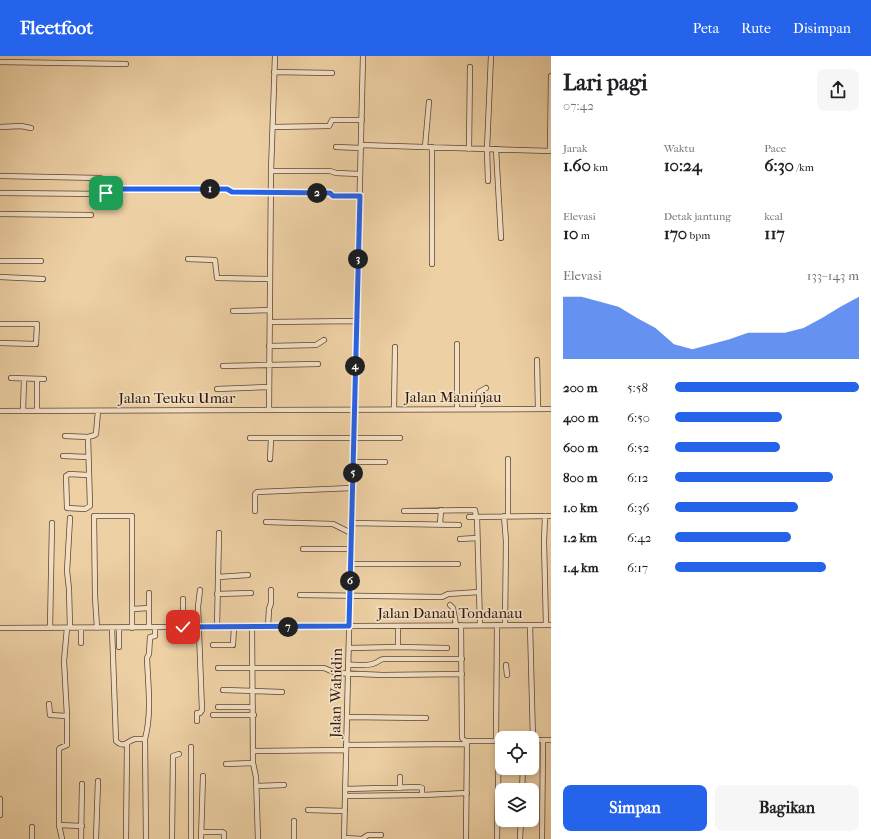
<!DOCTYPE html>
<html lang="id">
<meta charset="utf-8">
<style>
:root{--surface:#fff;--page:#f6f6f6;--text:#202124;--muted:#757577;--accent:#2563eb}
body{margin:0;font-family:"IM FELL French Canon",serif;background:var(--page);color:var(--text);height:100vh;display:flex;flex-direction:column;font-size:15px;white-space:nowrap}
*{box-sizing:border-box;margin:0}
p{font-size:13px;color:var(--muted)}
.icon{flex:none;width:22px;height:22px;fill:none;stroke:currentColor;stroke-width:2;stroke-linecap:round;stroke-linejoin:round}
.map{position:relative;flex:1;overflow:hidden}
.drawer{display:flex;flex-direction:column;background:var(--surface);width:320px}
.drawer>*{flex:none}
.tools{position:absolute;left:495px;top:675px;display:grid;gap:8px}
.tools a{display:grid;place-items:center;width:44px;height:44px;border-radius:8px;background:var(--surface);box-shadow:0 2px 6px #0003;font-size:20px}
.pin{position:absolute;display:grid;place-items:center;width:34px;height:34px;color:#fff;margin:-17px;border-radius:8px;box-shadow:0 2px 6px #0006}
.km{position:absolute;width:20px;height:20px;margin:-10px;border-radius:50%;background:#222;color:#fff;font-size:11px;line-height:20px;text-align:center}
.round{display:grid;place-items:center;flex:none;width:42px;height:42px;border-radius:8px;background:var(--page)}
.summary{display:flex;align-items:center;justify-content:space-between;height:68px;padding:0 12px}
h1{font-size:22px;font-weight:700;line-height:30px}
.metrics{display:grid;grid-template-columns:repeat(3,1fr);gap:6px;height:68px;padding:4px 12px}
.metrics div{display:grid;align-content:center}
.metrics b{font-size:17px;font-weight:700}
.metrics small{font-size:11px;font-weight:400}
.metrics p{font-size:11px}
.chart{height:112px;padding:8px 12px}
.chart p{display:flex;justify-content:space-between}
.chart svg{width:100%;height:72px;margin-top:4px;fill:var(--accent);opacity:.7}
.cta{display:flex;gap:8px;margin-top:auto;padding:8px 12px}
.cta a{flex:1;height:46px;border-radius:8px;background:var(--accent);color:#fff;font-size:16px;font-weight:700;line-height:46px;text-align:center}
.cta a+a{background:var(--page);color:var(--text)}
ul{padding:0 12px;list-style:none;font-size:13px}
li{display:grid;grid-template-columns:64px 48px 1fr;align-items:center;height:30px}
li i{height:10px;border-radius:5px;background:var(--accent)}
header{display:flex;align-items:center;gap:24px;box-sizing:border-box;height:56px;padding:0 20px;background:var(--accent);color:#fff}
header strong{font-size:19px}
nav{display:flex;gap:22px;margin-inline-start:auto;font-size:14px}
main{display:flex;flex:1;min-height:0}
.map>svg:first-child{display:block}
.lines{fill:none;stroke-linecap:round;stroke-linejoin:round}
.minor-casing{stroke:#5c4432;stroke-width:6}
.minor{stroke:#f3e0c4;stroke-width:4.5}
.route-casing{stroke:#fff;stroke-width:8}
.route{stroke:#2563eb;stroke-width:5}
.labels{text-anchor:middle;stroke-width:3.5;stroke-linejoin:round;paint-order:stroke}
.street-label{font-size:15px;fill:#2b160c;stroke:#f3e0c4}
</style>
<header>
<strong>Fleetfoot</strong>
<nav><a>Peta</a><a>Rute</a><a>Disimpan</a></nav>
</header>
<main>
<div class="map">
<svg width="551" height="783" viewBox="0 0 551 783">
<rect width="100%" height="100%" fill="#edd0a4"/>
<filter id="stains"><feTurbulence type="fractalNoise" baseFrequency=".005" numOctaves="4"/><feColorMatrix values="0 0 0 0 .2 0 0 0 0 .09 0 0 0 0 .02 0 0 0 .5 -.17"/></filter>
<radialGradient id="worn" r=".72"><stop offset=".6" stop-color="#630" stop-opacity="0"/><stop offset="1" stop-color="#630" stop-opacity=".3"/></radialGradient>
<g class="lines">
<g class="minor-casing">
<path id="minor" d="M0 6 126 8
M274 16 332 17
M0 71 21 70 31 72
M273 71 329 70 332 64H362
M361 89 551 95
M336 91 361 92
M425 91 429 46
M469 93 470 11
M496 93 501 182
M550 95 551 20
M271 115H330L336 117 360 118
M0 120 100 122 103 123 111 133
M488 125 487 93 491 0
M0 137 105 138 108 133H227L232 136 329 137 333 139 360 140
M0 158 91 159
M188 203 215 204 217 222 270 223
M0 205H41
M432 208V91
M0 221 43 223
M233 255 270 254
M270 266 356 265
M0 268H37L36 288 0 287
M269 290 316 289 324 284
M537 304 538 353
M223 310 318 308
M11 322 44 323
M217 333 269 331
M394 353 395 291
M457 353V288
M478 353 479 336 486 332
M269 354 271 115 275 0
M0 355 551 353
M23 355 24 323
M37 355V323
M65 380 88 381
M250 382H400
M63 400 88 401
M270 403 271 383
M353 406H385
M88 419 69 418 66 420 67 452 85 453 90 450 88 381 95 379 96 378 98 355
M255 455V438L257 436 352 432
M404 455 475 454 476 461
M504 460 506 485 505 569
M508 460V403
M545 460 544 486 546 569
M469 461 551 460
M477 461 480 569
M70 462 67 515 69 533 70 572
M266 466 333 468 351 477
M351 467 459 469
M440 468 441 454
M460 483 477 482
M303 493H351
M351 508H458
M218 521 248 519
M149 537V571
M217 538 251 537
M300 539 442 541 448 538 479 536
M183 543V571
M450 549 453 552 456 569
M461 569 462 682 465 685
M530 569 533 684
M398 570V591
M217 571 219 477
M252 571 253 707 256 721 258 783
M268 571 269 553 271 547V534
M0 572 551 569
M50 572 52 467
M67 572 64 605 67 660V689L60 692 59 693V769L82 770
M97 572 95 540 94 460H132V553
M112 572 116 685C124 693 127 685 135 683 138 683 142 683 145 683
M119 572V591
M132 572V553L149 552
M81 587V572
M213 589H233L234 571
M349 592 398 591 447 592
M348 609C356 608 368 611 375 607 379 606 379 603 384 603H462
M506 609 507 619
M218 612H324L336 617 383 619 462 618
M223 634 282 636
M49 648 50 659 67 660
M218 651H253
M213 659H254
M347 661 426 662
M197 665V657H200L202 654 198 551 200 534
M532 684H551
M496 685 497 569
M346 689 465 688V685H502
M191 691V783
M254 695 346 694
M226 708 253 707
M257 730 284 729
M400 732V721
M346 733 419 731 422 732V739
M522 734 523 712
M345 740 422 739 467 737
M308 754 345 755
M0 759V743
M294 765V783
M59 769 62 783
M32 771V783
M202 776H222L224 777V783
M344 782 362 783 368 779H381
M81 783 82 728
M96 783 98 725
M126 783 127 688
M146 783 145 683C152 657 148 629 147 602L149 598 150 581 155 580V571
M172 783 173 700 179 698
M201 783 203 720
M344 783 363 0
M466 783 467 685
M497 783 499 685
M520 783 521 764
M542 783 543 684"/>
</g>
<use href="#minor" class="minor"/>
</g>
<g class="lines">
<g class="route-casing">
<path id="route" d="M106 137 108 133H227L232 136 330 137 333 140H360L349 570 183 571"/>
</g>
<use href="#route" class="route"/>
</g>
<g class="labels">
<g class="street-label">
<text x="453" y="346">Jalan Maninjau</text>
<text x="177" y="347">Jalan Teuku Umar</text>
<text x="450" y="562">Jalan Danau Tondanau</text>
<text transform="translate(336 637) rotate(-89)" y="5">Jalan Wahidin</text>
</g>
</g>
<rect width="100%" height="100%" filter="url(#stains)"/>
<rect width="100%" height="100%" fill="url(#worn)"/>
</svg>
<div class="tools">
<a><svg class="icon" aria-label="locate" viewBox="0 0 24 24"><circle cx="12" cy="12" r="6"/><path d="M12 2v4M12 18v4M2 12h4M18 12h4"/></svg></a>
<a><svg class="icon" aria-label="layers" viewBox="0 0 24 24"><path d="M12 4l9 5-9 5-9-5zM3 14l9 5 9-5"/></svg></a>
</div>
<div class="pin" style="left:106px;top:137px;background:#1e9e55"><svg class="icon" aria-label="arrive" viewBox="0 0 24 24"><path d="M6 21V4h12l-3 4 3 4H6"/></svg></div>
<div class="pin" style="left:183px;top:571px;background:#d93025"><svg class="icon" aria-label="check" viewBox="0 0 24 24"><path d="M5 12l5 5 9-10"/></svg></div>
<b class="km" style="left:210px;top:133px">1</b>
<b class="km" style="left:317px;top:137px">2</b>
<b class="km" style="left:358px;top:203px">3</b>
<b class="km" style="left:355px;top:310px">4</b>
<b class="km" style="left:353px;top:417px">5</b>
<b class="km" style="left:350px;top:525px">6</b>
<b class="km" style="left:288px;top:571px">7</b>
</div>
<section class="drawer">
<div class="summary"><div><h1>Lari pagi</h1><p>07:42</p></div><a class="round"><svg class="icon" aria-label="share" viewBox="0 0 24 24"><path d="M12 15V3M7 8l5-5 5 5M5 13v7h14v-7"/></svg></a></div>
<div class="metrics">
<div><p>Jarak</p><b>1.60<small> km</small></b></div>
<div><p>Waktu</p><b>10:24</b></div>
<div><p>Pace</p><b>6:30<small> /km</small></b></div>
</div>
<div class="metrics">
<div><p>Elevasi</p><b>10<small> m</small></b></div>
<div><p>Detak jantung</p><b>170<small> bpm</small></b></div>
<div><p>kcal</p><b>117</b></div>
</div>
<div class="chart"><p><span>Elevasi</span>133–143 m</p>
<svg viewBox="0 0 160 44" preserveAspectRatio="none"><path d="M0 44V6L10 6L20 9L30 12L40 19L50 25L60 35L70 38L80 35L90 32L100 28L110 28L120 28L130 25L140 19L150 12L160 6V44z"/></svg>
</div>
<ul>
<li><b>200 m</b>5:58<i style="width:100%"></i></li>
<li><b>400 m</b>6:50<i style="width:58%"></i></li>
<li><b>600 m</b>6:52<i style="width:57%"></i></li>
<li><b>800 m</b>6:12<i style="width:86%"></i></li>
<li><b>1.0 km</b>6:36<i style="width:67%"></i></li>
<li><b>1.2 km</b>6:42<i style="width:63%"></i></li>
<li><b>1.4 km</b>6:17<i style="width:82%"></i></li>
</ul>
<div class="cta"><a>Simpan</a><a>Bagikan</a></div>
</section>
</main>
